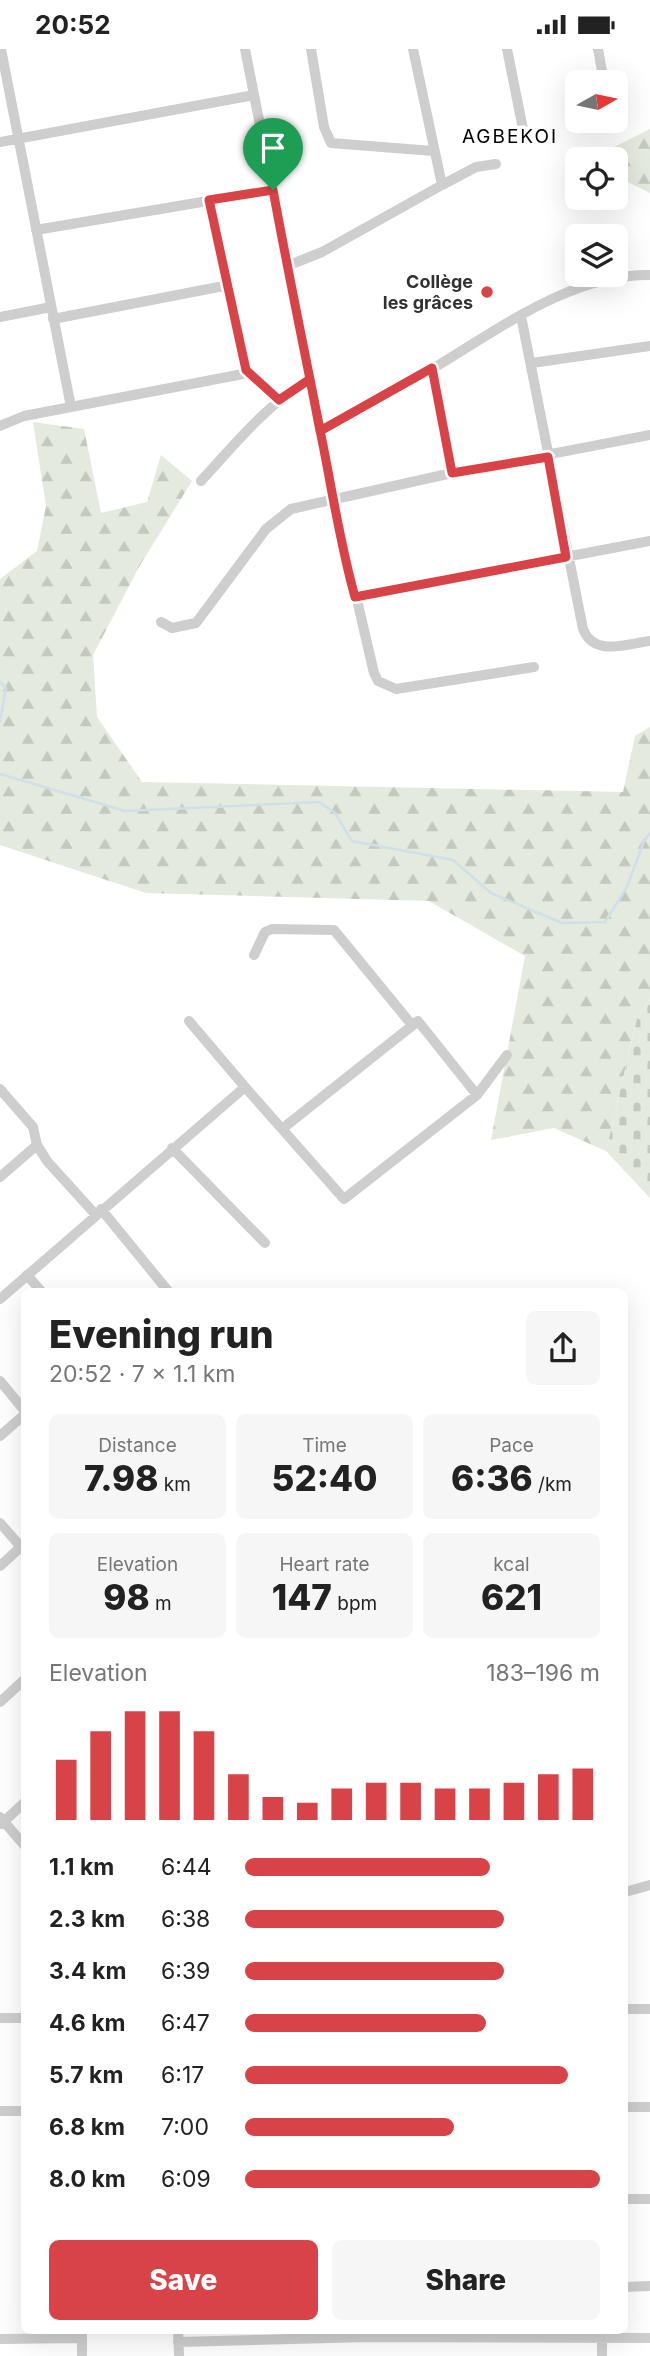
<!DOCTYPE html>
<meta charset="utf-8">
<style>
:root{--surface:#fff;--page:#f6f6f6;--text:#222;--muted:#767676;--accent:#d84348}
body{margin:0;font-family:Inter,sans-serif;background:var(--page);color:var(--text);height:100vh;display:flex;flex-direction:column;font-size:26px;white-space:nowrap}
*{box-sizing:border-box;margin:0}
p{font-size:23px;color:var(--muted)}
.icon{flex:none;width:38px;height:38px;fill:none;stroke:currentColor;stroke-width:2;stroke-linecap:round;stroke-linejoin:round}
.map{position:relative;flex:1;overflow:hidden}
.side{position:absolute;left:21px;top:1239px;width:607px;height:1046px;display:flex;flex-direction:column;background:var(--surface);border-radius:10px;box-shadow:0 7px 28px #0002}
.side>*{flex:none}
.needle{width:46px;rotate:81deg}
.fabs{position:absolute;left:565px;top:21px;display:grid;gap:14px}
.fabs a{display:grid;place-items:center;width:63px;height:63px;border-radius:10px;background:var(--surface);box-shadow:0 7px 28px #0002;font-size:35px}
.pin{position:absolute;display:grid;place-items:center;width:60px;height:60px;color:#fff;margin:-72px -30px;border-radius:50% 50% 50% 0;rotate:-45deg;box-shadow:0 0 7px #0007}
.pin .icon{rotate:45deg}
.round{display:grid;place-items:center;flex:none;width:74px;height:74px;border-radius:10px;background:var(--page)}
.summary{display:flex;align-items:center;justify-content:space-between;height:119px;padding:0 28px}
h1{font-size:38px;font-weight:800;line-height:52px}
.stats{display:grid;grid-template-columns:repeat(3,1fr);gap:10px;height:119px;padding:7px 28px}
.stats div{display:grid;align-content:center;border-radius:10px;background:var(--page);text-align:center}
.stats b{font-size:35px;font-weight:800}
.stats small{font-size:19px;font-weight:400}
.stats p{font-size:19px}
.chart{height:196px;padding:14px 28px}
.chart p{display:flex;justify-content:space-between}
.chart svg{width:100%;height:126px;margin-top:7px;stroke:var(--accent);stroke-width:6}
.button{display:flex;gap:14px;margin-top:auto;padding:14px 28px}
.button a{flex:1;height:80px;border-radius:10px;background:var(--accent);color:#fff;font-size:28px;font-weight:800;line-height:80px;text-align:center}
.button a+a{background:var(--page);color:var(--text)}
ul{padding:0 28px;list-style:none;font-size:23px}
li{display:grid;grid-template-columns:112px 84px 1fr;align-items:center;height:52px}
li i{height:18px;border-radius:9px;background:var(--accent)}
.status{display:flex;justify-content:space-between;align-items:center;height:49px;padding:0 35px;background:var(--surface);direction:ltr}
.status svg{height:19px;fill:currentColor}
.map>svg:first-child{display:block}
.forest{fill:url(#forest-firs)}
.cemetery{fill:url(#cemetery-stones)}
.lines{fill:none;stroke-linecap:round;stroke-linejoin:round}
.stream{stroke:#cfdfeb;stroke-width:2.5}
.street{stroke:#cecece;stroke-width:10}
.route-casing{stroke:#fff;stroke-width:14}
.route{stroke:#d84348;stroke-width:9}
.poi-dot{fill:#d84348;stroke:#fff;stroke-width:2.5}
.labels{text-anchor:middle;stroke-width:7;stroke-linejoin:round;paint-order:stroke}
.poi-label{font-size:18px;font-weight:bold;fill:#313131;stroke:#fff;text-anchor:end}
.neighbourhood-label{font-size:19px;letter-spacing:2px;fill:#000;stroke:#fff}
</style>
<div class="status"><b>20:52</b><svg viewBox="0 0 49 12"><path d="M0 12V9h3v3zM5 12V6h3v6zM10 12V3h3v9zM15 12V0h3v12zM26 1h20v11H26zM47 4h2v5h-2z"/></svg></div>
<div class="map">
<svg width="650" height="2307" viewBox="0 0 650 2307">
<defs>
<pattern id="forest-firs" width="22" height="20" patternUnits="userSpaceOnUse" patternTransform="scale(1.75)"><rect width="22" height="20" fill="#e4eade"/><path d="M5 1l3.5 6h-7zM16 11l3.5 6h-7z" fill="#c4c9bf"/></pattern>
<pattern id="cemetery-stones" width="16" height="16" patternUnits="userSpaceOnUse" patternTransform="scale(1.75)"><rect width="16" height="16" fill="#e4eade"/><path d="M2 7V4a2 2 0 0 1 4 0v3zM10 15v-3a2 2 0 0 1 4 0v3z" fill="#c4c9bf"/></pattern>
</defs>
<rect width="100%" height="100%" fill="#fff"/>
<path class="forest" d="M650 80V144L616 127V110H590Z
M33 373 84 380 101 464 147 453 161 406 192 432 139 518 93 606 97 668 142 733 623 743 635 687 650 678V949L637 970 606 1102 554 1079 491 1091 525 907 429 852 146 844 0 796V530L37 502 46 457Z"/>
<path class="cemetery" d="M650 949V1149L606 1102 637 970Z"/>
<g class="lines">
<path class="stream" d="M0 633 6 639 0 672
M0 725 125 762 319 753 335 764 352 792 453 811 491 844 562 874 605 873 627 838 644 792 650 784"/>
<path class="street" d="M1 0 71 358 243 325 245 312 209 151
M245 0 334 452 374 624 378 632 396 640 534 618
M311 0 324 78 331 94 433 102
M507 0 524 85
M598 0 604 33
M0 93 254 46
M442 136 476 118 496 115
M36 181 273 141
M287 217 322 203 442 136 413 0
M521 267 583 580C594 608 626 595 650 592
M0 268 51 258
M53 270 229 236
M532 314 650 297
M432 319 452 424
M246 321 279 350
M0 377 24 367 71 358
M320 382C359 360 399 339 437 317 502 278 572 225 650 226
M201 432C235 395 266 356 310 330
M355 548 650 492
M161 573 172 579 196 574 266 480 291 460 452 424 650 386
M254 906 265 883 272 880 334 881 412 976
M189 972 245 1038
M0 1040 33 1078 37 1096 47 1112 95 1165
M282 1080 418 972 477 1046
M172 1099 265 1194
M0 1128 37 1096
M101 1160 168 1242
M27 1226 41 1242
M0 1250 245 1038 344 1150 477 1046 507 1006
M0 1332 24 1361
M0 1387 24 1366
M0 1474 21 1498
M0 1517 24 1495
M0 1653 24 1631
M0 1768 24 1796
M1 1775 24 1754
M625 1843 650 1836
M625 1960H650
M0 1969H24
M625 2058H650
M0 2062H24
M625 2150H650
M625 2238 650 2237
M178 2282 179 2307
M0 2290 82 2289
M178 2293 367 2288 650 2289
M82 2307V2282
M602 2307V2282"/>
</g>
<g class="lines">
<g class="route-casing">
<path id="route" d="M273 141C288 223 305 304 321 386 332 440 340 495 355 548L566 508 548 408 452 424 432 319 320 382 310 330 279 351 246 321 209 151 273 141"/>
</g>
<use href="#route" class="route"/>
</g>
<circle class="poi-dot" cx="487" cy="243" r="7"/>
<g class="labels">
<g class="poi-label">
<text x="473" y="239">Collège<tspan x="473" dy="21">les grâces</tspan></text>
</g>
<g class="neighbourhood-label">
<text x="510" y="94">AGBEKOI</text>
</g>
</g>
</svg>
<div class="fabs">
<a><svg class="needle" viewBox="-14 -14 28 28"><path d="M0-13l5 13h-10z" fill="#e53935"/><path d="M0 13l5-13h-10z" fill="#767676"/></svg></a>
<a><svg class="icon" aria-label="locate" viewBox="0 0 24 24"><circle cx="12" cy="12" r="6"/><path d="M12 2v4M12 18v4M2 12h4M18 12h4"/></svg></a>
<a><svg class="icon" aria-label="layers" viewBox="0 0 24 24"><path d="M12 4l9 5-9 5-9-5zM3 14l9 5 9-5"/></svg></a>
</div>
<div class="pin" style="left:273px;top:141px;background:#1e9e55"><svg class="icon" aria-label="arrive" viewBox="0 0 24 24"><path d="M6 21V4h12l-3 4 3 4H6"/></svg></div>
<section class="side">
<div class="summary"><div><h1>Evening run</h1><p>20:52 · 7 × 1.1 km</p></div><a class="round"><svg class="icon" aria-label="share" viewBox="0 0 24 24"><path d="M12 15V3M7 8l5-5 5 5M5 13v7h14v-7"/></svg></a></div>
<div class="stats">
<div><p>Distance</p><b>7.98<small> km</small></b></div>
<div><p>Time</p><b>52:40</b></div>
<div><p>Pace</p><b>6:36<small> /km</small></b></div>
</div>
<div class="stats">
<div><p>Elevation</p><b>98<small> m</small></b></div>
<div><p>Heart rate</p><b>147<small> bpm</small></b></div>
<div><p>kcal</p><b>621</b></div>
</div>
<div class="chart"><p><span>Elevation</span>183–196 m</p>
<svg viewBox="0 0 160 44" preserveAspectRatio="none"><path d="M5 44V23M15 44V13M25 44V6M35 44V6M45 44V13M55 44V28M65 44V36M75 44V38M85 44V33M95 44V31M105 44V31M115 44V33M125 44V33M135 44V31M145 44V28M155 44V26"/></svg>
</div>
<ul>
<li><b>1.1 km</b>6:44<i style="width:69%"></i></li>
<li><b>2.3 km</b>6:38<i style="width:73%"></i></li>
<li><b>3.4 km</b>6:39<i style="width:73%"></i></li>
<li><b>4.6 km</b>6:47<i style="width:68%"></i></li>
<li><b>5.7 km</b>6:17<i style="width:91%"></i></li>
<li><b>6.8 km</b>7:00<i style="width:59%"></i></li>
<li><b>8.0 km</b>6:09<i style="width:100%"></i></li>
</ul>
<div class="button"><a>Save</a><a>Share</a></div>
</section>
</div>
